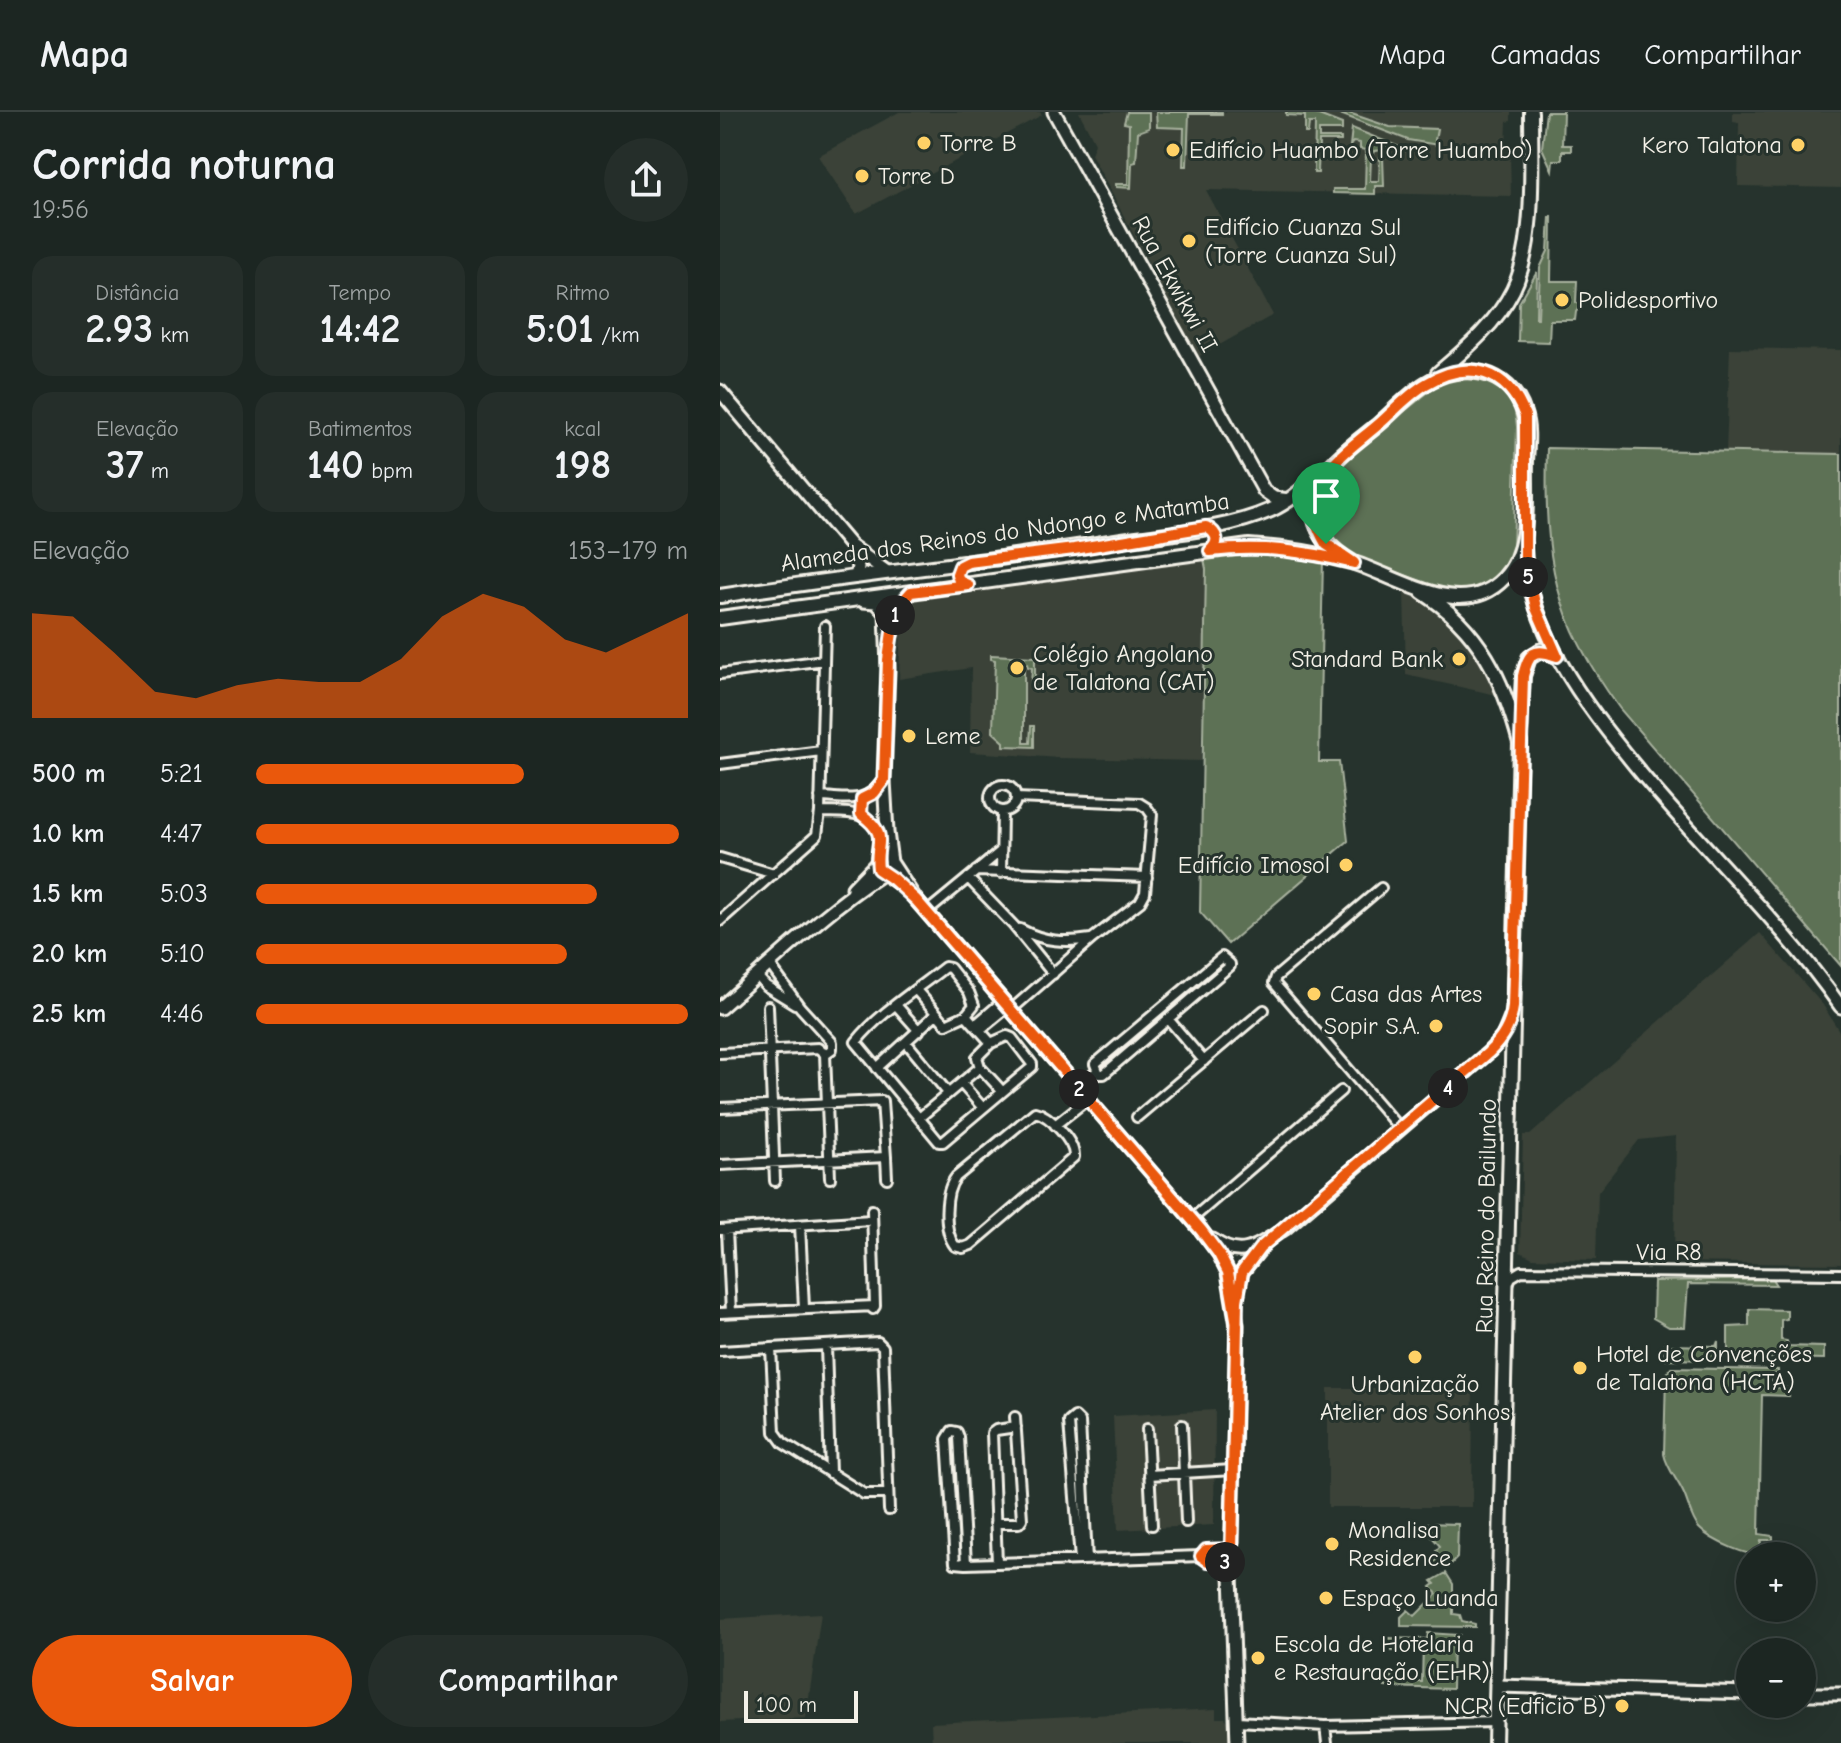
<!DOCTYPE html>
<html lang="pt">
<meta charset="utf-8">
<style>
:root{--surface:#1c2622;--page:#252e2a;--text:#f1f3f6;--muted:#a0a5a5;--line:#3a4340;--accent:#ea580c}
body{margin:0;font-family:"Comic Neue",sans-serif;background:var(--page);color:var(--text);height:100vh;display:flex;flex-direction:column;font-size:30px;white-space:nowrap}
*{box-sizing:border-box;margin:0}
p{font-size:26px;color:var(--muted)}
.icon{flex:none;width:44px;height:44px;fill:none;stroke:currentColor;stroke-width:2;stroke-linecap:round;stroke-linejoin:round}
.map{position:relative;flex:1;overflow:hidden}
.side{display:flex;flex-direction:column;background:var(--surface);width:720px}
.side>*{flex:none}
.buttons{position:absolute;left:1016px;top:1430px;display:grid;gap:16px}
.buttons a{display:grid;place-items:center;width:80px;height:80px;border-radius:50%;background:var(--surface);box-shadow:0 8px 32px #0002,0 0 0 2px var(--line);font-size:40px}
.scale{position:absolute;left:24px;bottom:20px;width:114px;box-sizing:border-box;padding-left:8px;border:4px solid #f4f1e8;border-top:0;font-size:22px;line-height:28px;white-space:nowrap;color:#f4f1e8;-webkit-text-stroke:6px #26332d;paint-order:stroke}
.pin{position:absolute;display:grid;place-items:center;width:68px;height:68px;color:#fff;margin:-82px -34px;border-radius:50% 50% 50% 0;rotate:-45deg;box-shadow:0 0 8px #0007}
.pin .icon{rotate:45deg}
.km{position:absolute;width:40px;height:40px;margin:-20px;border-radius:50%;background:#222;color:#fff;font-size:22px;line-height:40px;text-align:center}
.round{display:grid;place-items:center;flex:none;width:84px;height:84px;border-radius:42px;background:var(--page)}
.headline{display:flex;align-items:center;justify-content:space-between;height:136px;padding:0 32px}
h1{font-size:44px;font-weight:600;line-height:60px}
.figures{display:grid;grid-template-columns:repeat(3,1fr);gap:12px;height:136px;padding:8px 32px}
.figures div{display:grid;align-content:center;border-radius:20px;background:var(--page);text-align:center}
.figures b{font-size:40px;font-weight:600}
.figures small{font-size:22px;font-weight:400}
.figures p{font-size:22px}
.chart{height:224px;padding:16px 32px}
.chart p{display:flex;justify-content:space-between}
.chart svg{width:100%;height:144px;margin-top:8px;fill:var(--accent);opacity:.7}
.primary-button{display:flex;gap:16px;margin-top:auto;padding:16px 32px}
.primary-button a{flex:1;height:92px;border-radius:48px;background:var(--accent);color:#fff;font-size:32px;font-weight:600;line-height:92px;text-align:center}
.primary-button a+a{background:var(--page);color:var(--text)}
ul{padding:0 32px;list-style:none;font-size:26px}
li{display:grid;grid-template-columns:128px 96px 1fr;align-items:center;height:60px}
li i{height:20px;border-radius:10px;background:var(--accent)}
header{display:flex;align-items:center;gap:48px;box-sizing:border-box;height:112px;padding:0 40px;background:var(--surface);border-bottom:2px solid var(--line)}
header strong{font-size:38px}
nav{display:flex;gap:44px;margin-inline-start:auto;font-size:28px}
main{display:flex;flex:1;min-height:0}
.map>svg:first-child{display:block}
.built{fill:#3a4238}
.green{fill:#5d7154;stroke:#a8b19e;stroke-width:2}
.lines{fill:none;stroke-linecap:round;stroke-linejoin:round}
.minor-casing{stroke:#f4f1e8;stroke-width:14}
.tertiary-casing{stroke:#f4f1e8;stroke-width:17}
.secondary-casing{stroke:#f4f1e8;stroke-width:18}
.minor{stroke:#26332d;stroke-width:8}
.tertiary{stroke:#26332d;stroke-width:11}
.secondary{stroke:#26332d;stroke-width:12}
.route-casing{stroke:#fff;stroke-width:16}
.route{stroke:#ea580c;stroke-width:10}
.poi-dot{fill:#ffd166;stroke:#26332d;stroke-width:3}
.labels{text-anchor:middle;stroke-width:6;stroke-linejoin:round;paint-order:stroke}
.poi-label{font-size:24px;fill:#f4f1e8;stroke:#26332d;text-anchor:start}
.street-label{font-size:24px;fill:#f4f1e8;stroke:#26332d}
</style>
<header>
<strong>Mapa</strong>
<nav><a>Mapa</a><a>Camadas</a><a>Compartilhar</a></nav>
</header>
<main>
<section class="side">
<div class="headline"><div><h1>Corrida noturna</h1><p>19:56</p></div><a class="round"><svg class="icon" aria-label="share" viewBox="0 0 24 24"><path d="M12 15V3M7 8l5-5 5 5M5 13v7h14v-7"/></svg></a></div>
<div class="figures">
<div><p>Distância</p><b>2.93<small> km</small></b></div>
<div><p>Tempo</p><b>14:42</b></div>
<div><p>Ritmo</p><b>5:01<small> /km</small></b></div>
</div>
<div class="figures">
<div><p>Elevação</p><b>37<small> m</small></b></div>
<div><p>Batimentos</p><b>140<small> bpm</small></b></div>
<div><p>kcal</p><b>198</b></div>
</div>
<div class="chart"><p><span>Elevação</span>153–179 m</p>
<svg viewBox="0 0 160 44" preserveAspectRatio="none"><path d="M0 44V12L10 13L20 24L30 36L40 38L50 34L60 32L70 33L80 33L90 26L100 13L110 6L120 10L130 20L140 24L150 18L160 12V44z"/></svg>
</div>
<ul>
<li><b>500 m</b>5:21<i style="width:62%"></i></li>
<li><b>1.0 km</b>4:47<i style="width:98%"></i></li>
<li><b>1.5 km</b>5:03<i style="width:79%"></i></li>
<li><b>2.0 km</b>5:10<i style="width:72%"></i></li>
<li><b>2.5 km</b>4:46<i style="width:100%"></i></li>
</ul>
<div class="primary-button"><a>Salvar</a><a>Compartilhar</a></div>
</section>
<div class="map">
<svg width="1121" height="1631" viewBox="0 0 1121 1631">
<rect width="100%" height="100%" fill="#26332d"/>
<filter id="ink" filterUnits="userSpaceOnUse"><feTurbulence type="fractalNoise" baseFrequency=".0125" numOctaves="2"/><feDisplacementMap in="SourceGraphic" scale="16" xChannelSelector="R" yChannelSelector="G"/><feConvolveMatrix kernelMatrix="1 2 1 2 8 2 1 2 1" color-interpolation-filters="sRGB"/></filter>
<g filter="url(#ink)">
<path class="built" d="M179 0H320L322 3 136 102 98 44Z
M359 0H791V9L787 10 786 40 790 41 791 84 486 78 553 203 478 245 371 42 375 31Z
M1013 0H1121V76L1018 74 1019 11 1013 10Z
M1010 236 1121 238V342L1006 339Z
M482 448 486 457 481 649 340 646 250 640 251 556 179 567 181 504 186 494 193 488Z
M684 480 710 493 730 508 753 533 781 584 686 563Z
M1040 821 1103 893 1121 922V1152L954 1150 956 1024 919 1028 878 1080 876 1148 813 1146 800 1140 803 1023H810Z
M608 1276H753L752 1395H608Z
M495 1298 494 1413 398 1418 393 1304Z
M101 1501 86 1606 0 1610V1507Z
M496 1597V1606H505L511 1612 509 1631H212L211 1611Z"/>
<path class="green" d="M407 0H429V16L418 20 416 50 412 51 411 76 396 75V72H408L409 12 404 11Z
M436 0H502V2H469L467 54H463L464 16 437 15Z
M566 0H591L622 12V18H599V26H621V29H599L598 61H594L595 11H589L588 21H585V4L566 3Z
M615 0H626L670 15 717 17 715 28 718 33 688 28Z
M826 0H843L842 33H851V39H842V48H833L832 58 822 36Z
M632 16 689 39 663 34 664 38 654 39 651 46 650 69H659L660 45H663L664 74H655V82L613 81V77H645L646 38 640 37V31L633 30 630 34Z
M830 105H832L831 169H857L856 191 862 192 856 200 855 208H830L829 230 798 229 799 191 817 160 816 206H818L820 156 828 139Z
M733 264 762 265 783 278 794 292 797 315 793 437 787 453 774 467 758 476 740 480 720 476 622 440 605 423 598 405 601 382 612 358 717 273Z
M827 336 1121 342V854L900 597C833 505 824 448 827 336Z
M533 438 603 446 599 650H619L628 729 508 832 480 800 486 457 483 443Z
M271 543 315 545V573H311L312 556 308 555 307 552H304V631H310L311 614H314V635L284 634V630L273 620 275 548 271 547Z
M1052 1167 1056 1173 968 1172 965 1215H949L933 1206 934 1169Z
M1029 1197 1067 1198V1207L1061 1208V1228L1067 1229 1068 1234 1104 1235V1247L1008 1245V1215L1029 1214Z
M945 1228 947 1233 996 1234 998 1229V1248L944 1247Z
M951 1256 1058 1258V1262H1051L1050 1275 1068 1276 1069 1284 1042 1283 1039 1422 1053 1424V1428H1041L1040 1436 1049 1437 1048 1442C1033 1448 991 1429 979 1416 971 1407 969 1393 964 1382 958 1368 947 1357 944 1342L946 1263Z
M705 1411 738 1412 737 1446 729 1454 724 1449 718 1455 714 1450 720 1444 716 1439 720 1434 704 1416 699 1421 696 1418Z
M726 1461 733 1472V1502L740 1503 742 1509 755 1512V1515L681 1514V1505L688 1498 695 1504 717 1482 711 1475 715 1472 712 1469Z
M708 1521 738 1523 733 1526 732 1577 665 1575V1569H672V1563H676L677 1570H702L703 1532 678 1531 677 1539H672V1533L666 1532V1526L707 1527Z"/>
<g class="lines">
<g class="minor-casing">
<path id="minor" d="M0 562 104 548
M0 652 101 639
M270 686a13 13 0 1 1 26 0a13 13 0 1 1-26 0Z
M100 685C129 686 145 693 164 668
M100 700C128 701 146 696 161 724
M0 746 54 762
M256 759 427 765
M281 761 282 699
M248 766 294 814 333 862
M661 776 556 865 554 871 680 1017
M207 800 281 739
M0 809 97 723 100 700 105 514
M300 817C324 830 345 831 371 827
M502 845 510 852V854L384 962H379L375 952Z
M50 853 80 895 112 930V937L105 942
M37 864 46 874 75 892
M196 878 226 912 246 903 254 893 249 880 230 856 225 855C196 878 159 901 136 930L219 1030H223L312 955V952L292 926 287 924 271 931 257 945 260 955 282 979
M176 893 199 919
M48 894 55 1069
M291 898 372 827 420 790 425 781 432 703 427 696 419 691 296 686
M246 903 271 931
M449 908 484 949
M255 913 283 889
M260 918 288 895
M186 930 228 981
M0 941 98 936 105 942 110 1066
M157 956 216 902
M241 971 263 996
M358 976 377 959
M0 996 162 989 166 1045
M315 1000C330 1003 355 1030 354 1045L251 1133 243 1136 235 1134C223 1119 224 1080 236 1065Z
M417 1005 544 898
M199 1006 260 955
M335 1013 368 987
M0 1053 166 1045 167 1066
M152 1098 155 1194 153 1197
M472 1107 621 979
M80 1113 84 1196
M0 1118 151 1108
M7 1118 11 1200
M788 1172 791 1165 801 1159 1121 1162
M0 1201 155 1194
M106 1234 110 1361
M51 1236 55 1320 63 1331 144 1382H168
M0 1239 158 1230 163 1235 169 1398
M462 1313 466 1410
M427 1317 432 1413
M429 1363 513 1358
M275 1411H299L302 1407 295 1305
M481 1444 488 1438 512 1437
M360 1448 349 1310 355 1305 360 1310 367 1448
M277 1451 272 1321 276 1318 296 1315
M246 1452 239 1325 237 1320 232 1319 227 1327 235 1451 246 1452 481 1444 488 1449 511 1450
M517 1609 605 1614 776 1610
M605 1614 607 1631"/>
</g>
<g class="tertiary-casing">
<path id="tertiary" d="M334 0 544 379 554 386 569 388
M0 279 131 434 167 460
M804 431C808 519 862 589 916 655 982 736 1061 809 1121 895
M131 434 138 455 136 465
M143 489 156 490 166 501 168 557 164 668 167 720 171 750 196 788 481 1118 499 1142 508 1160 517 1213 511 1463 517 1631
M172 520 176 497 191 480
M133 776 157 751 162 719
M0 896C53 850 105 799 163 761L178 771
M493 1128C521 1149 538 1134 564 1117L768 941 783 925 792 903
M517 1186 522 1160 542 1135
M777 1574 1030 1581
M1082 1582H1121"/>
</g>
<g class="secondary-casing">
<path id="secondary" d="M718 261C746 237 776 212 793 178 816 132 811 52 811 0
M702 480C760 517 783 567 800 631L775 1631
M0 484C134 463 269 450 402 428 451 421 505 418 551 398 571 389 587 373 604 359
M0 506 529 434C564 436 597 441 631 450 677 464 742 511 784 466 812 436 805 387 806 349 807 333 809 316 804 301 790 256 741 249 705 272 688 283 674 299 659 312 634 333 599 354 594 389 590 419 611 438 634 451
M800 618 803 564 809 546 821 538 837 544"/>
</g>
<use href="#minor" class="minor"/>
<use href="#tertiary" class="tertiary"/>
<use href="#secondary" class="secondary"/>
</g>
</g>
<g class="lines" filter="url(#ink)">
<g class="route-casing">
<path id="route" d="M606 432 634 451C585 439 541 433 490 439 500 430 498 421 486 415L354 437 248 450 240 454 237 462 239 469 248 473 191 480 176 497 173 513 168 548 164 668 154 681 142 687 141 702C171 725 154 729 158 757L173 767 196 788 481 1118 499 1142 508 1160 517 1213 512 1437 486 1438 481 1444 488 1449 511 1450 517 1189 522 1160 540 1136 768 941C782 928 791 914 793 895L803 564C809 540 813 536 837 544L816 496 805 446V304C788 258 749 246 706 272 689 282 674 299 659 312 636 332 608 349 597 379 590 398 596 415 606 432"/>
</g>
<use href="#route" class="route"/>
</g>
<g class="poi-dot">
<circle cx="204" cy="31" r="8"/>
<circle cx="1078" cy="33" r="8"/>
<circle cx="453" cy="38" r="8"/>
<circle cx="142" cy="64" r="8"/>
<circle cx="469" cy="129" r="8"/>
<circle cx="842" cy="188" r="8"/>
<circle cx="739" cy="547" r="8"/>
<circle cx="297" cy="556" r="8"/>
<circle cx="189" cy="624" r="8"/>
<circle cx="626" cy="753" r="8"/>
<circle cx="594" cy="882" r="8"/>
<circle cx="716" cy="914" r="8"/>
<circle cx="695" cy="1245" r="8"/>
<circle cx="860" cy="1256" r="8"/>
<circle cx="612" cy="1432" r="8"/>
<circle cx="606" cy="1486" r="8"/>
<circle cx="538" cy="1546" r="8"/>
<circle cx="902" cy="1594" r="8"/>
</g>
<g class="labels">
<g class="poi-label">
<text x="220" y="39">Torre B</text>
<text x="1062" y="41" text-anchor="end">Kero Talatona</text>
<text x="469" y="46">Edifício Huambo (Torre Huambo)</text>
<text x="158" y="72">Torre D</text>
<text x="485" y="123">Edifício Cuanza Sul<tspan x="485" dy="28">(Torre Cuanza Sul)</tspan></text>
<text x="858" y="196">Polidesportivo</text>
<text x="313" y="550">Colégio Angolano<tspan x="313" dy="28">de Talatona (CAT)</tspan></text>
<text x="723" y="555" text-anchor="end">Standard Bank</text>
<text x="205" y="632">Leme</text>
<text x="610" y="761" text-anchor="end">Edifício Imosol</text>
<text x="610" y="890">Casa das Artes</text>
<text x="700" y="922" text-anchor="end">Sopir S.A.</text>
<text x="876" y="1250">Hotel de Convenções<tspan x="876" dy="28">de Talatona (HCTA)</tspan></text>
<text x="695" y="1280" text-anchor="middle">Urbanização<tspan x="695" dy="28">Atelier dos Sonhos</tspan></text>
<text x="628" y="1426">Monalisa<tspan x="628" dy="28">Residence</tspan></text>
<text x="622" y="1494">Espaço Luanda</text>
<text x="554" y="1540">Escola de Hotelaria<tspan x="554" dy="28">e Restauração (EHR)</tspan></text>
<text x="886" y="1602" text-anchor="end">NCR (Edficio B)</text>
</g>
<g class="street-label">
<text transform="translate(455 172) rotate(61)" y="8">Rua Ekwikwi II</text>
<text transform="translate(285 420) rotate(-8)" y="8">Alameda dos Reinos do Ndongo e Matamba</text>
<text transform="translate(766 1104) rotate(-89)" y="8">Rua Reino do Bailundo</text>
<text x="949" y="1148">Via R8</text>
</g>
</g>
</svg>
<div class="buttons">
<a>+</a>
<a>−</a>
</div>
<div class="scale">100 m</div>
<div class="pin" style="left:606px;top:432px;background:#1e9e55"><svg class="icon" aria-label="arrive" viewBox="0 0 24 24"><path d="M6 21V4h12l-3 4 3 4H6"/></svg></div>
<b class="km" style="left:175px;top:503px">1</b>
<b class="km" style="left:359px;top:977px">2</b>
<b class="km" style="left:505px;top:1450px">3</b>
<b class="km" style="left:728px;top:976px">4</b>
<b class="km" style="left:808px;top:465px">5</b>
</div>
</main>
